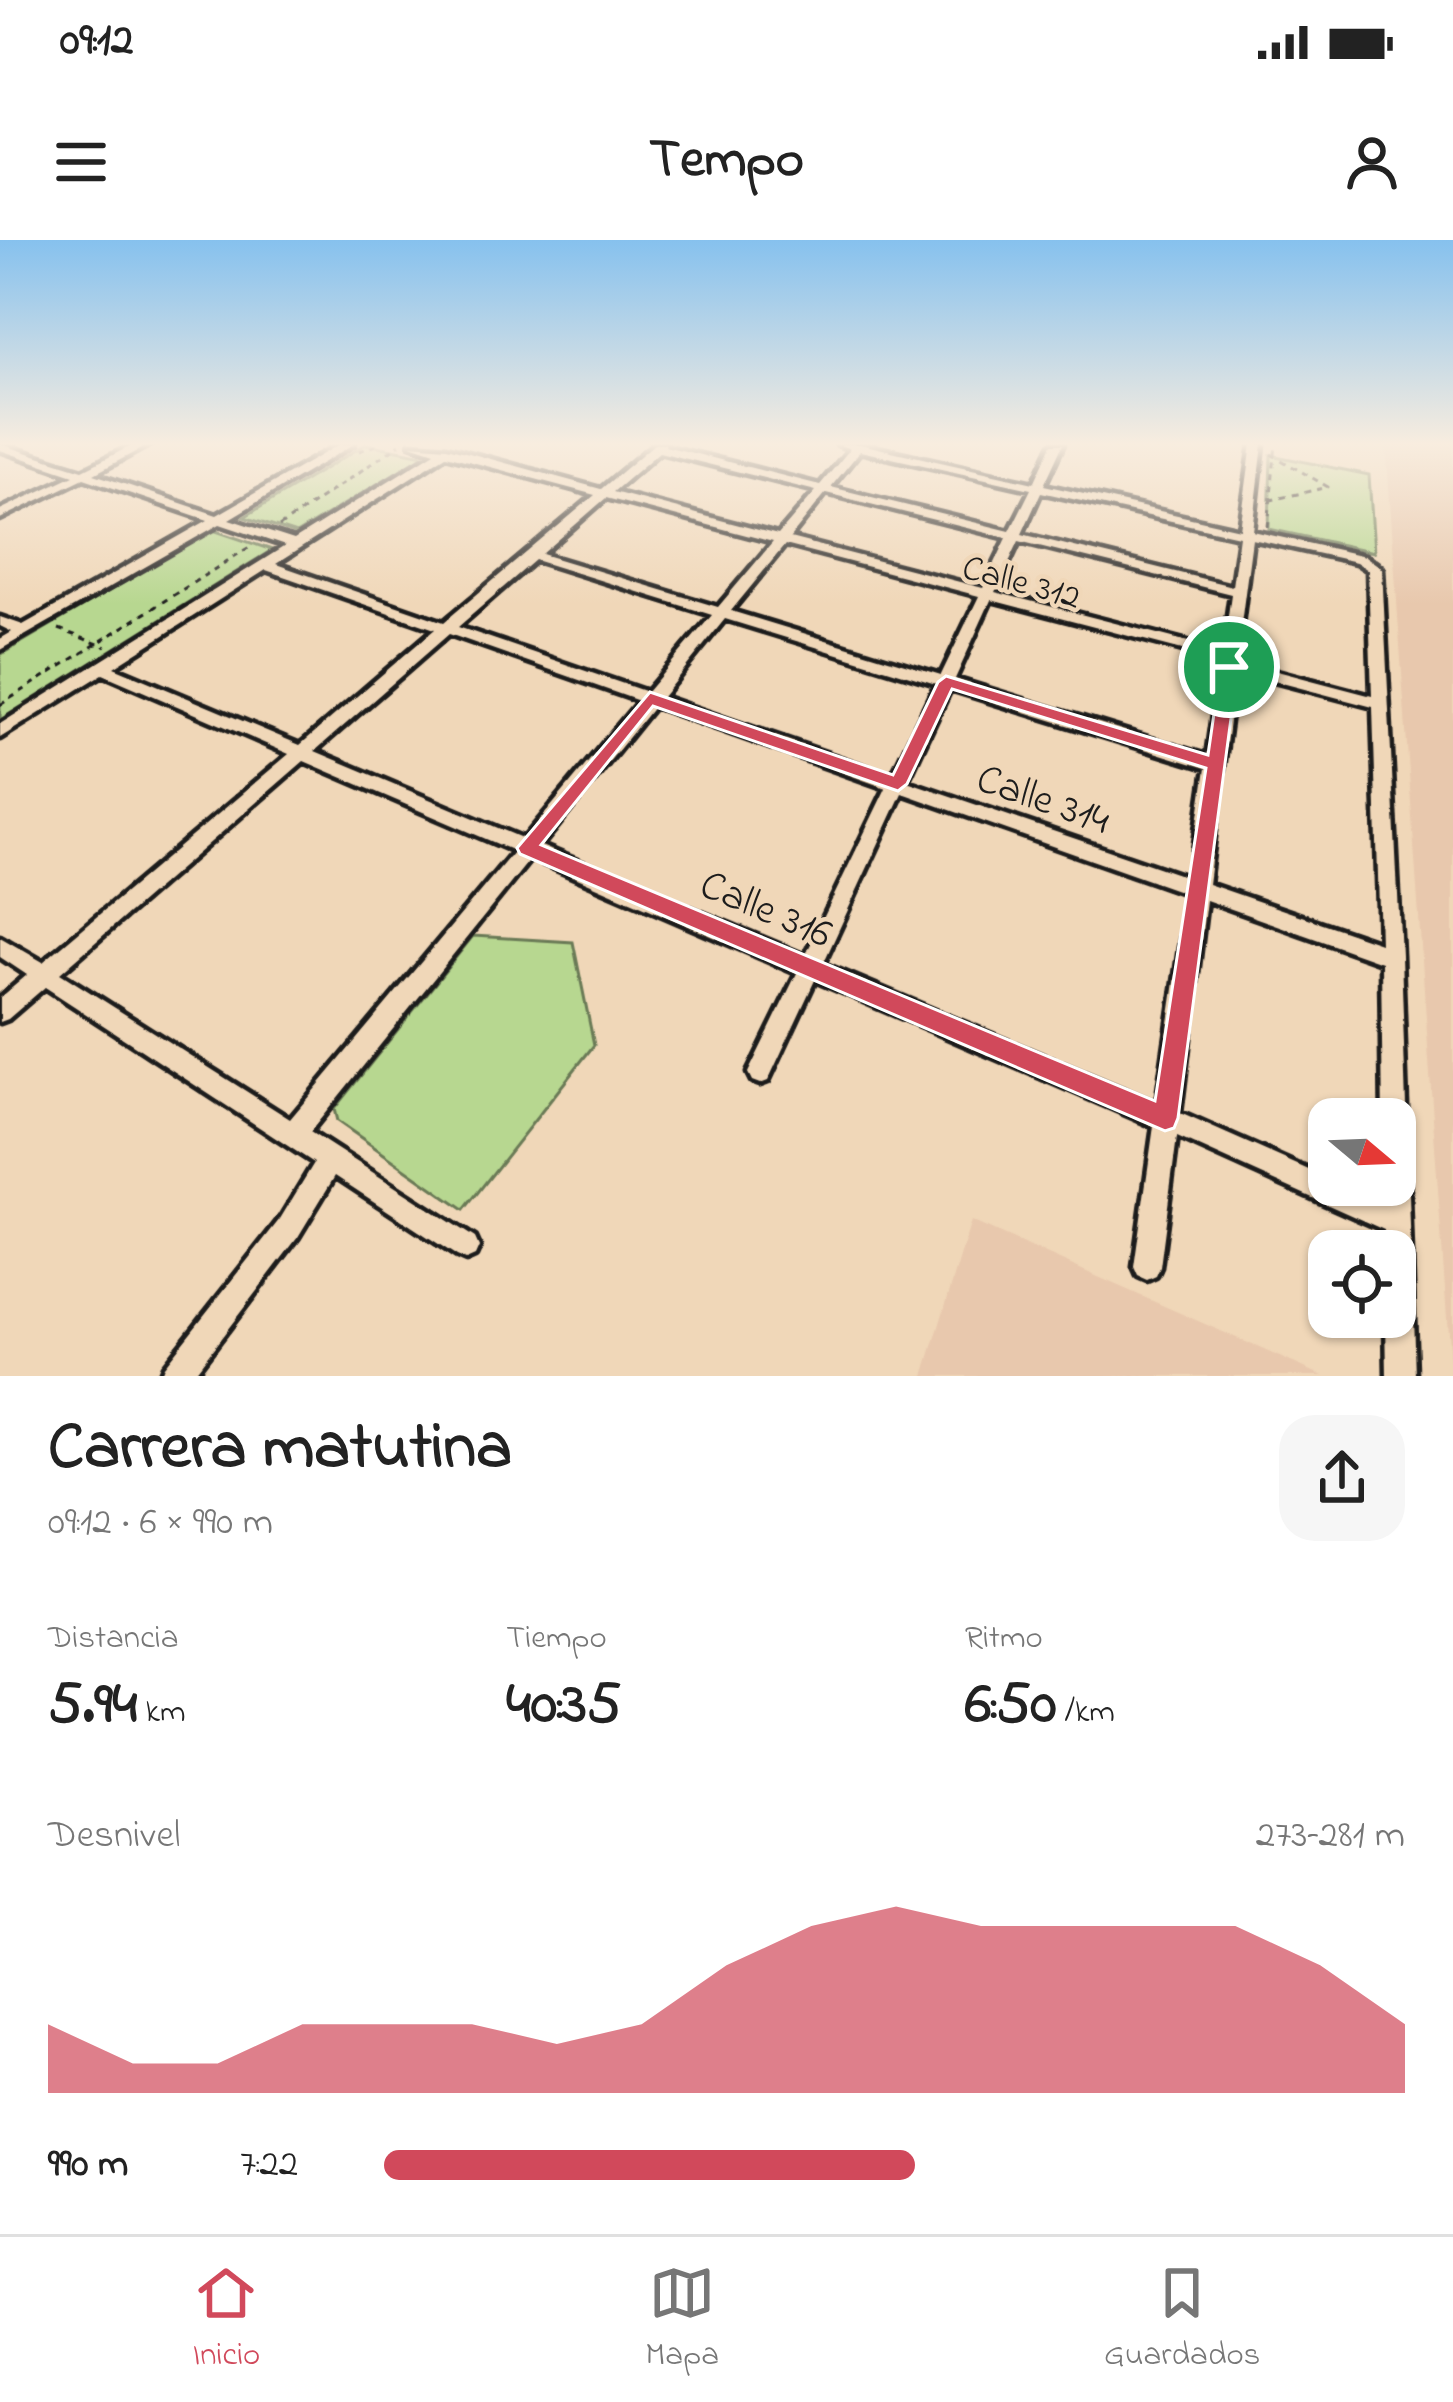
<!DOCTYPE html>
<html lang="es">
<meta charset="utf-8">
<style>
:root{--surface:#fff;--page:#f6f6f6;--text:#222;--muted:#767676;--line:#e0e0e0;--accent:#d1495b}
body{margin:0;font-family:"Indie Flower",sans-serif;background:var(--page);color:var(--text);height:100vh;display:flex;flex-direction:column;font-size:45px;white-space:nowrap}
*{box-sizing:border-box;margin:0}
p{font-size:39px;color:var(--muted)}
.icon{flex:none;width:66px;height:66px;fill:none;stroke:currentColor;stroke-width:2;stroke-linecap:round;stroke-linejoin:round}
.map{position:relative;height:1136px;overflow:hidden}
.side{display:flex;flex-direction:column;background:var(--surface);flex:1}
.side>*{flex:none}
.needle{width:78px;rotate:109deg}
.fabs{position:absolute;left:1308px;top:858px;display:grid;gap:24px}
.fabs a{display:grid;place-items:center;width:108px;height:108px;border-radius:24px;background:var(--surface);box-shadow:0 3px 9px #0004;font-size:60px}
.pin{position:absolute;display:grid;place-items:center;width:102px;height:102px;color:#fff;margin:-51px;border:6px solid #fff;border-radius:50%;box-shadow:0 3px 12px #0007}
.round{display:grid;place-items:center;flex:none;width:126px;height:126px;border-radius:36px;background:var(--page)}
.overview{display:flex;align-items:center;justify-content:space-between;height:204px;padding:0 48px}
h1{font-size:66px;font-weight:800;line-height:90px}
.metrics{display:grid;grid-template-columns:repeat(3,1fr);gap:18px;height:204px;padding:12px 48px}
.metrics div{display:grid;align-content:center}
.metrics b{font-size:60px;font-weight:800}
.metrics small{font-size:33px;font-weight:400}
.metrics p{font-size:33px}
.chart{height:336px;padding:24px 48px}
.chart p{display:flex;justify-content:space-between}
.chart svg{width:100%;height:216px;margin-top:12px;fill:var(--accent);opacity:.7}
ul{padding:0 48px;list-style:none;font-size:39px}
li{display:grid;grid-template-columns:192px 144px 1fr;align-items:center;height:90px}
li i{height:30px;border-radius:15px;background:var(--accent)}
.status{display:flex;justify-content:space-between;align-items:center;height:84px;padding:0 60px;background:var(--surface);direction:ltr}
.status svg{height:33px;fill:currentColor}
header{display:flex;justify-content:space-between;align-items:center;height:156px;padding:0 48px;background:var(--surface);font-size:54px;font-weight:800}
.tab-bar{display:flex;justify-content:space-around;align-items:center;height:168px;border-top:3px solid var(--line);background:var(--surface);font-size:33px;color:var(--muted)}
.tab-bar a{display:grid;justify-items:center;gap:6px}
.tab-bar .active{color:var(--accent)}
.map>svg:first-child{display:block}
.built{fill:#e8c8ad}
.green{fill:#b7d790;stroke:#6a7a56;stroke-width:3}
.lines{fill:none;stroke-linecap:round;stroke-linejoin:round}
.minor-casing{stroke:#1c1c1c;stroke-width:9}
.path{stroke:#1c1c1c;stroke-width:3;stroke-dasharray:6 6;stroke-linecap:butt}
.minor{fill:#f0d7b8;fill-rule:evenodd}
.route{fill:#d1495b;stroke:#fff;stroke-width:3;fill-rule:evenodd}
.labels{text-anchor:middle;stroke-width:9;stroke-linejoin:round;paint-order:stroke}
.far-street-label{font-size:36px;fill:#1c1c1c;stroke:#f0d7b8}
.street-label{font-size:42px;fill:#1c1c1c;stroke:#f0d7b8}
</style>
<div class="status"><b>09:12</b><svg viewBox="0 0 49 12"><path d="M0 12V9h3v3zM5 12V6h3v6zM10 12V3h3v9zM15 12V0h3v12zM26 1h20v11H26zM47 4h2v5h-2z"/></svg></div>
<header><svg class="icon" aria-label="menu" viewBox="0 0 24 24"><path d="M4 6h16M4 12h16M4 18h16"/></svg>Tempo<svg class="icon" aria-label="person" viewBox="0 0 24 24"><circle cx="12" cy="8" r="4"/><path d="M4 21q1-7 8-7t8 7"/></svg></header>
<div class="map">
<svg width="1453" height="1136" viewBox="0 0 1453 1136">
<rect width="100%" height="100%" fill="#f0d7b8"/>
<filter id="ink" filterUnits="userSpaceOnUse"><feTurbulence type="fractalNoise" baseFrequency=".00833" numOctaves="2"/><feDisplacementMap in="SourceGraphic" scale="24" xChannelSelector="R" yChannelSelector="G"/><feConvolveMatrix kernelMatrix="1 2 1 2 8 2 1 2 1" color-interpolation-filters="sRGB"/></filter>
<g filter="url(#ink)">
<path class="built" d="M1453 204V1136H1451L1386 204Z
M971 981 1323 1136H924Z"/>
<path class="green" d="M366 204 424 215 296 294 244 277Z
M1271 215 1369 235 1374 312 1269 289Z
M213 290 272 310 0 480V415Z
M473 696 573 702 594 805 464 970 337 881 334 869Z"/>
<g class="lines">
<g class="minor-casing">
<path id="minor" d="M0 204 83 230 135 204H150L94 234 217 275 340 204H354L229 279 294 300 435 212 411 204 447 207 601 249 654 204H666L665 206 820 245 850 209 838 204H860L1034 243 1052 204H1063L1044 245 1240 289 1252 204H1263L1253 291 1365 316 1382 328 1401 716 1415 1136H1387L1386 1077H1395V1011H1385L1384 990 1177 897 1160 1027 1156 1036 1147 1040 1138 1036 1134 1027 1154 886 815 740 768 841 760 844 752 841 748 833 797 733 531 618 310 892 475 998 479 1007 475 1016 466 1020 457 1016 335 936 298 997 192 1136H160L164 1126 280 979 314 923 45 747 8 779 0 782V758L27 735 0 717V697L43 722 289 514 103 434 0 498V484L285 306 220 284 0 410V399L12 392 0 386V377L23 385 208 280 84 238 0 279V270L74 235 0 210ZM860 211 1031 249 1010 291 831 247ZM659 212 816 251 778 295 613 252ZM446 215 595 255 444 382 276 324ZM1041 252 1239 296 1232 346 1022 294ZM826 253 1007 298 983 348 790 298ZM606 258 773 302 718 367 542 314ZM1252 299 1356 322 1368 330 1372 456 1258 426 1237 415ZM1019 301 1231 354 1223 411 995 352ZM785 305 979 356 941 435 731 371ZM535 320 712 375 647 452 458 387ZM266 330 435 389 300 505 114 427ZM991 360 1221 420 1207 516 955 439ZM725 379 936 444 892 536 662 457ZM449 394 639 461 524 599 315 511ZM1236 427 1240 432 1373 467 1380 703 1208 644ZM950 449 1206 528 1190 638 907 541ZM654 466 886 548 805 716 541 606ZM304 521 514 611 290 879 60 733ZM902 553 1188 654 1157 864 823 724ZM1206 660 1381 722 1383 879H1395V945H1384V964L1342 945H1329V939L1180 873Z"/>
</g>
<path class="path" d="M359 211 380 204
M1271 214 1328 247 1271 260
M279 287 400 204
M1268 287 1276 204
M59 389 106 407
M0 465 251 306"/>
<use href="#minor" class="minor"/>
</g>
</g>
<linearGradient id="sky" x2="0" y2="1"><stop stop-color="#86c1ee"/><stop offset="0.56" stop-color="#f8eddf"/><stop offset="1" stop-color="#f8eddf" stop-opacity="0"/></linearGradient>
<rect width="1453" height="364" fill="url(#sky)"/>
<path class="route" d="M1231 413 1261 429 1252 434 1237 433 1178 878 1174 888 1165 891 520 614 517 608 650 452 893 535 938 442 946 436 1208 515 1222 418ZM952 449 1206 528 1155 861 541 605 653 466 898 551 907 544Z"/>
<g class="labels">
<g class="far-street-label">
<text transform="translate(1022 340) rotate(15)" y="13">Calle 312</text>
</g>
<g class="street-label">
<text transform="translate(1044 557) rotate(19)" y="15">Calle 314</text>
<text transform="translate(767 667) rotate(23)" y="15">Calle 316</text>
</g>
</g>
</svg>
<div class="fabs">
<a><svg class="needle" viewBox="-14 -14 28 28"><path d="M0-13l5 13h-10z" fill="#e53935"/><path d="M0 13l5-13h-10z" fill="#767676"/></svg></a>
<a><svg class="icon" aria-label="locate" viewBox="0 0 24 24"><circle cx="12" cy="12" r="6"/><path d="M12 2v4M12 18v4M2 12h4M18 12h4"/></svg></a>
</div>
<div class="pin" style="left:1229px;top:427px;background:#1e9e55"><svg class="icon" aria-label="arrive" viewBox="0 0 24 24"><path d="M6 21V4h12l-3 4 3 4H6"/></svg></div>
</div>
<section class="side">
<div class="overview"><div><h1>Carrera matutina</h1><p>09:12 · 6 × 990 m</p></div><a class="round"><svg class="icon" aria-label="share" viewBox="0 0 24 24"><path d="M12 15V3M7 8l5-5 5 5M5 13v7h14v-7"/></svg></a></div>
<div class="metrics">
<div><p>Distancia</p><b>5.94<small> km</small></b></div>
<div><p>Tiempo</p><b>40:35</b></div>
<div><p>Ritmo</p><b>6:50<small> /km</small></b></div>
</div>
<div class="chart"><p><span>Desnivel</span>273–281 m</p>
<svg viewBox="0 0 160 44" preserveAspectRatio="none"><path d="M0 44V30L10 38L20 38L30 30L40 30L50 30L60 34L70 30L80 18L90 10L100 6L110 10L120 10L130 10L140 10L150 18L160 30V44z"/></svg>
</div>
<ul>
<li><b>990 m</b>7:22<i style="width:52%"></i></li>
</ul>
</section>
<nav class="tab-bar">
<a class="active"><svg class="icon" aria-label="home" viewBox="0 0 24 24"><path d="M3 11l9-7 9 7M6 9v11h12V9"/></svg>Inicio</a>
<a><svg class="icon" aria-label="map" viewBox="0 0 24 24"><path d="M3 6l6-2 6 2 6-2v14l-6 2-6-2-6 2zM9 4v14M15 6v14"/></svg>Mapa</a>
<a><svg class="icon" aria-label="saved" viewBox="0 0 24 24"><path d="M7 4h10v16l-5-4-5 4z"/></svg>Guardados</a>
</nav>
